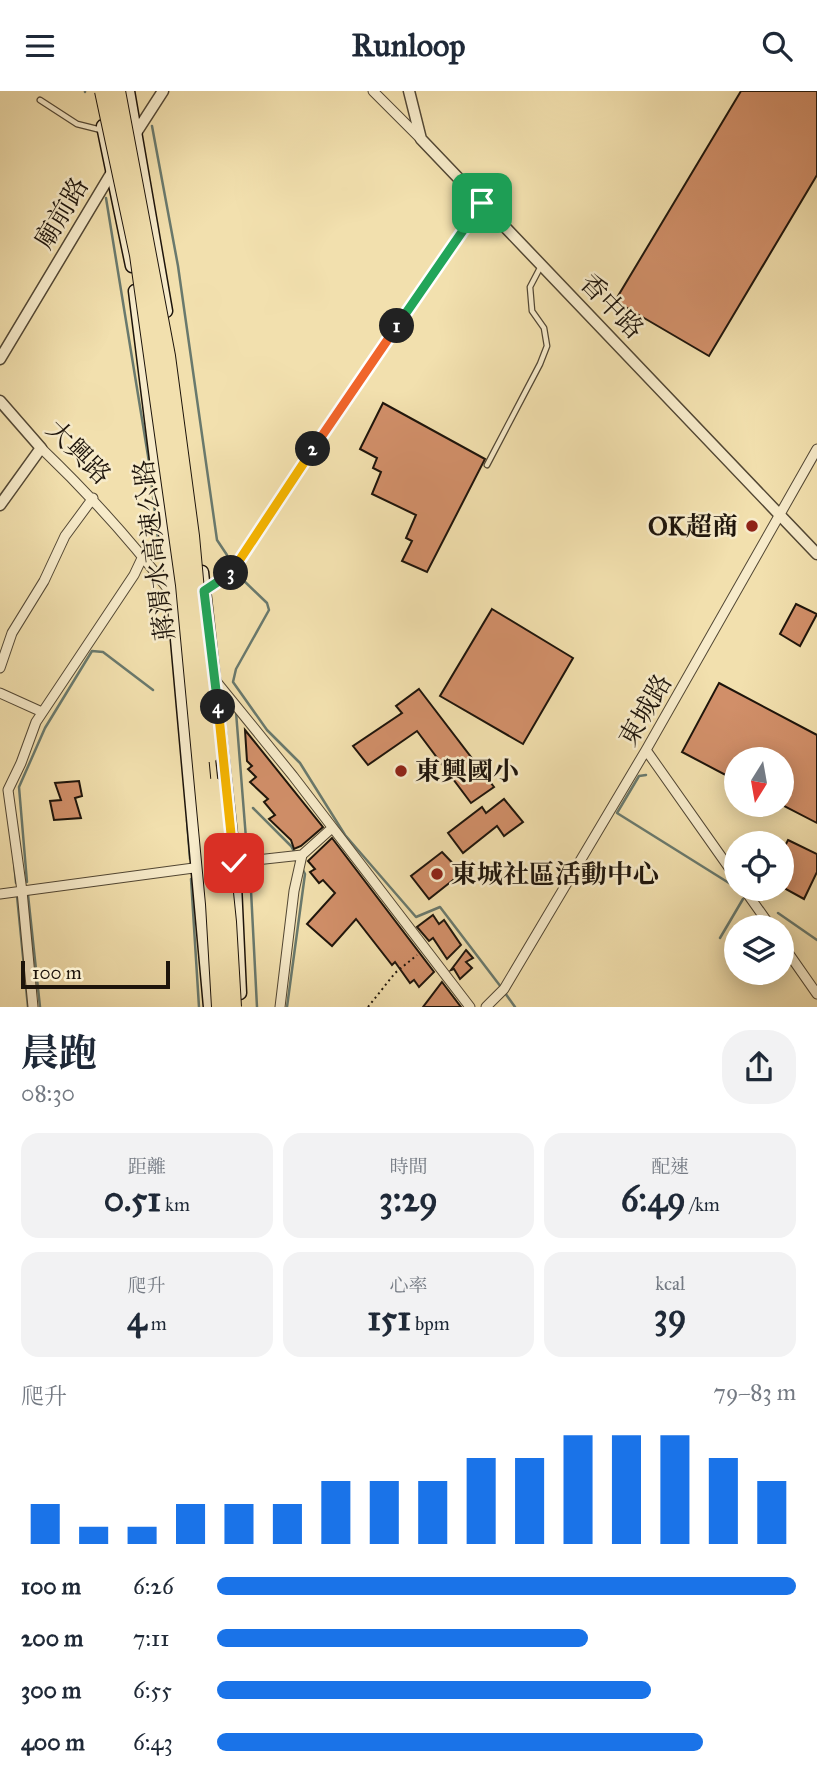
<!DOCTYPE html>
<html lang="zh-TW">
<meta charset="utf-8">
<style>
:root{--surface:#fff;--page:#f2f2f3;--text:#1f2937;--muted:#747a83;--accent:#1a73e8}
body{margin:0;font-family:"IM FELL Great Primer","Noto Serif TC",serif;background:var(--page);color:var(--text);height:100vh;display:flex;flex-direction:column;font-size:26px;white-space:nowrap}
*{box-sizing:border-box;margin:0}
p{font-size:23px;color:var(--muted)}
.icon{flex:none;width:38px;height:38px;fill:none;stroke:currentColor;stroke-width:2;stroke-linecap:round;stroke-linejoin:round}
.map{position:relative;height:916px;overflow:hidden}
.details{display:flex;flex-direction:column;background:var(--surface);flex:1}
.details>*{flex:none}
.needle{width:46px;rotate:191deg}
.tools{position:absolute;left:724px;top:656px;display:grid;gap:14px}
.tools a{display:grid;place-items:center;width:70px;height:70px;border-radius:50%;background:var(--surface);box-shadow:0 4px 18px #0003;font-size:35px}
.scale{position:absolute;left:21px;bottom:18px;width:149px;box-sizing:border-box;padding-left:7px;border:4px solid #1d140b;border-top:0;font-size:19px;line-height:24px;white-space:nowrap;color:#1d140b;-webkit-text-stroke:5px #f7ebca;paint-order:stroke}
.pin{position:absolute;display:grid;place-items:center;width:60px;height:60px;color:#fff;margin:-30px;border-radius:14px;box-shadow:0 4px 10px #0006}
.km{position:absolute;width:35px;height:35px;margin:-18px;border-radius:50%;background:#222;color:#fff;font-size:19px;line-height:35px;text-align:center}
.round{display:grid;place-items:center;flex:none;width:74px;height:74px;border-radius:28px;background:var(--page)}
.overview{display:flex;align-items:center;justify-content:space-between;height:119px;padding:0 21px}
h1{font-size:38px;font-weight:700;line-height:52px}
.figures{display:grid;grid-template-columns:repeat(3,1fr);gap:10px;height:119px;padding:7px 21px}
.figures div{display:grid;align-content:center;border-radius:18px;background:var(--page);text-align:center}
.figures b{font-size:35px;font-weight:700}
.figures small{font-size:19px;font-weight:400}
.figures p{font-size:19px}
.chart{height:196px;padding:14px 21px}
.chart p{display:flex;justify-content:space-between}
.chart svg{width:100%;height:126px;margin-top:7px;stroke:var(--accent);stroke-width:6}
ul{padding:0 21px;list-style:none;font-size:23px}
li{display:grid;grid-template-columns:112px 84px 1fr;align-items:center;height:52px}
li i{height:18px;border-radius:9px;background:var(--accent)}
header{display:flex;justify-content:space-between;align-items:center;height:91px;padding:0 21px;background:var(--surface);font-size:32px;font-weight:700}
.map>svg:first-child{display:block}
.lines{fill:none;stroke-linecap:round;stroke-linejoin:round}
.stream{stroke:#69796d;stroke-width:2.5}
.building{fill:#d18f69;stroke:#1d140b;stroke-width:2}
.service-casing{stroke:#524734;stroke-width:7}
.minor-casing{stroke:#524734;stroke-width:11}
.tertiary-casing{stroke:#524734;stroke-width:13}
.secondary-casing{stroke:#1d140b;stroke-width:15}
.path{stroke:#1d140b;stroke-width:2;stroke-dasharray:2 3.5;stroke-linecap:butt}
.service{stroke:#f7ebca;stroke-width:4.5}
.minor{stroke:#f7ebca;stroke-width:9}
.tertiary{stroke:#f7ebca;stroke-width:10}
.secondary{stroke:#f7ebca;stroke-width:12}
.motorway-bridge-casing{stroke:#1d140b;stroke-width:18;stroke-linecap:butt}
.motorway-bridge{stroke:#f2e0ae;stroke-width:16}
.split-1-casing{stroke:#fff;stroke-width:14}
.split-2-casing{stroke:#fff;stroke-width:14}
.split-3-casing{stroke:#fff;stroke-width:14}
.split-4-casing{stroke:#fff;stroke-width:14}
.split-5-casing{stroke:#fff;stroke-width:14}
.split-1{stroke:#22a559;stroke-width:9}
.split-2{stroke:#f0652b;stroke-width:9}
.split-3{stroke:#f5b400;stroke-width:9}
.split-4{stroke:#22a559;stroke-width:9}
.split-5{stroke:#f5b400;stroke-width:9}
.poi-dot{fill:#8f2418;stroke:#f7ebca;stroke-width:2.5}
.labels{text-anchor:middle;stroke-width:5;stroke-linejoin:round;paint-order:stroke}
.street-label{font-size:26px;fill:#1d140b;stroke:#f7ebca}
.poi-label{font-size:26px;font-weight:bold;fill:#1d140b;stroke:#f7ebca;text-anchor:start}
</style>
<header><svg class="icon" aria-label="menu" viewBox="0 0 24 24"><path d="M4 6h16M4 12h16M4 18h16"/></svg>Runloop<svg class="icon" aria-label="search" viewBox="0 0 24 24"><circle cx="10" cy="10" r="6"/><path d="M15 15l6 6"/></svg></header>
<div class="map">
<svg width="817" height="916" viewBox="0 0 817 916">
<rect width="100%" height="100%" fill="#f2e0ae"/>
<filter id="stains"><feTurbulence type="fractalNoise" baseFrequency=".00286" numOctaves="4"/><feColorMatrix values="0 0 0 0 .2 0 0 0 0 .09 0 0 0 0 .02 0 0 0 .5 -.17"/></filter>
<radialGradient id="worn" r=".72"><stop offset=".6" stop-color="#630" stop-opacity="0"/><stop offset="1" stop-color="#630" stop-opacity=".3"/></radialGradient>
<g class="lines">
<path class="stream" d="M85 0V1
M152 35 178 175 217 449 227 464
M106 107 149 371 160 466
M240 486 267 512 269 519 236 578 233 591 267 639 300 672 345 744 416 826 440 816 501 896
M236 621 247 760
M646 684 639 685 617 722 737 797
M253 717 291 755 296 764
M187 729 190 768
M14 771 16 792
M250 780 257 916
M191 788 199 916
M27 791 19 696 45 637 92 560 103 561 153 599
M28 804 40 916
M17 805 28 916
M778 822 817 849
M720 847 743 808
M505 902 515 916
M287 916 305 783 303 779"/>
</g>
<path class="building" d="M741 0H817V84L709 265 615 210Z
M383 312 485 368 427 481 402 470 412 450 406 447 416 424 372 403 381 381 373 377 377 367 360 358Z
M796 513 817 523 800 555 780 543Z
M492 518 573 567 523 653 440 605Z
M719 592 817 644V732L782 714V668H737V690L682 661Z
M419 598 494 696 471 712 417 640 368 674 353 655 402 622 396 615Z
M245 639 323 736 301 755 294 758 291 749 269 728 275 724 264 711 268 708 250 691 256 686 248 678 252 675 247 670Z
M79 690 82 705 75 707 81 727 54 729 50 710 61 709 55 692Z
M504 708 523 731 504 745 497 735 463 762 448 742 482 716 486 722Z
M332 747 434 881 419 896 414 889 410 892 395 871 392 874 356 828 332 855 307 833 335 802 323 789 319 792 310 781 315 778 308 770Z
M788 749 817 763V781L804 808 782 796V761Z
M442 761 462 782 429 808 411 785Z
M433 824 439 833 444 829 461 854 447 868 433 847 429 850 417 836Z
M466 859 473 867 466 871 472 877 460 888 454 878 451 879Z
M442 891 461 916H423Z"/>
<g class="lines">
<g class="service-casing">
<path id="service" d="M40 9 77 33 101 39
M487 374 540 273 547 255 544 237 532 220 530 196 541 175"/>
</g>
<g class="minor-casing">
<path id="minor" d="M373 0 421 48
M41 357C89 403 131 449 171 502
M204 500 230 483 329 333 482 112
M0 577 12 542 44 490 65 445 93 407
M215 589 293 685 470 916
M0 602 42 621
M646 659 737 788
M229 772 302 764 332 737
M744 798 771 836
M0 803 201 776
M782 853 817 903
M33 916 22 800 8 699 21 672 36 631 134 484 143 465
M280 916 294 800 302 764
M486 916 504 898 646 659 817 358"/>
</g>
<g class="tertiary-casing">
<path id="tertiary" d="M409 0 421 48 817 463
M134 45 163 0
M0 268 115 76
M0 310 41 357 0 414"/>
</g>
<g class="secondary-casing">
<path id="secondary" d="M128 0 166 220
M103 35 132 175
M135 200 173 504 210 916
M202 481 234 772 240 902"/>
</g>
<path class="path" d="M368 916 395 882 417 864"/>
<use href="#service" class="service"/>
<use href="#minor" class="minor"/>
<use href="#tertiary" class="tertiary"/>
<use href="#secondary" class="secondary"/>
<g class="motorway-bridge-casing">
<path id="motorway-bridge" d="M103 0 138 164 184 494 214 813 220 916
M117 0 167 265 191 445 211 663
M214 695 228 831 233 916"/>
</g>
<use href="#motorway-bridge" class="motorway-bridge"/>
</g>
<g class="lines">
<g class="split-1-casing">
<path id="split-1" d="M397 235 482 112"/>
</g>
<g class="split-2-casing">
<path id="split-2" d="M313 358 397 235"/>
</g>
<g class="split-3-casing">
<path id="split-3" d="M231 482 313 358"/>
</g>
<g class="split-4-casing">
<path id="split-4" d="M218 616 204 500 231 482"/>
</g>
<g class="split-5-casing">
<path id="split-5" d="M218 616 234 772"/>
</g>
<use href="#split-1" class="split-1"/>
<use href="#split-2" class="split-2"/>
<use href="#split-3" class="split-3"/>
<use href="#split-4" class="split-4"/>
<use href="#split-5" class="split-5"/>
</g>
<g class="poi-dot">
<circle cx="752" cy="435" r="7"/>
<circle cx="401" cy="680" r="7"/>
<circle cx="437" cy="783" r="7"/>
</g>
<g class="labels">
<g class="street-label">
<text transform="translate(61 122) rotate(-59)" y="9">廟前路</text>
<text transform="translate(612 215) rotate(46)" y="9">香中路</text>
<text transform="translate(79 361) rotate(45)" y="9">大興路</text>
<text transform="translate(154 459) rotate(-97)" y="9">蔣渭水高速公路</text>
<text transform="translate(645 619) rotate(-60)" y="9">東城路</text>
</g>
<g class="poi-label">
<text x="738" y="444" text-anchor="end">OK超商</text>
<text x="415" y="689">東興國小</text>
<text x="451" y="792">東城社區活動中心</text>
</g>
</g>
<rect width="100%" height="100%" filter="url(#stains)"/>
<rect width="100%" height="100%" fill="url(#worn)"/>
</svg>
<div class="tools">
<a><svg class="needle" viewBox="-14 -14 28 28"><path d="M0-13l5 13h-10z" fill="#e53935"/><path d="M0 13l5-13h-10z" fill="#747a83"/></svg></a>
<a><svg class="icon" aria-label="locate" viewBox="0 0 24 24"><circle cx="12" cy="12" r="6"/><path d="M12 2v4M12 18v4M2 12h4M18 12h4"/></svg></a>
<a><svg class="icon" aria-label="layers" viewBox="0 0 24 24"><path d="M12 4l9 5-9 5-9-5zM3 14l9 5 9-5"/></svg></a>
</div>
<div class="scale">100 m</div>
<div class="pin" style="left:482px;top:112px;background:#1e9e55"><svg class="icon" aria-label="arrive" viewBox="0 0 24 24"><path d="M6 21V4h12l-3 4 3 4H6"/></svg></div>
<div class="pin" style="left:234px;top:772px;background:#d93025"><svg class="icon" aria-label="check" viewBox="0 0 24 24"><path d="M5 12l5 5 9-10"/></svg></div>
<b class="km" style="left:397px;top:235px">1</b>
<b class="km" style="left:313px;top:358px">2</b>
<b class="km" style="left:231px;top:482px">3</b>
<b class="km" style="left:218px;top:616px">4</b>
</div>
<section class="details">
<div class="overview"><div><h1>晨跑</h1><p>08:30</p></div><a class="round"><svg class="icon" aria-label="share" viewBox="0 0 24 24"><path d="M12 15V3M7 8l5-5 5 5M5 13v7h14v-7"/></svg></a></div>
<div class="figures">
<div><p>距離</p><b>0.51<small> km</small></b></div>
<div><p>時間</p><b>3:29</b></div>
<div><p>配速</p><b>6:49<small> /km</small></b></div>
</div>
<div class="figures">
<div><p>爬升</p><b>4<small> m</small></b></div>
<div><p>心率</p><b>151<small> bpm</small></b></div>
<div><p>kcal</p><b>39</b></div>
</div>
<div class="chart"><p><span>爬升</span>79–83 m</p>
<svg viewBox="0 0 160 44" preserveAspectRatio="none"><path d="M5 44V30M15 44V38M25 44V38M35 44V30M45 44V30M55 44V30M65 44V22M75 44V22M85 44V22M95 44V14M105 44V14M115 44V6M125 44V6M135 44V6M145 44V14M155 44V22"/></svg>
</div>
<ul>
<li><b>100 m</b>6:26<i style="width:100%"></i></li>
<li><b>200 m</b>7:11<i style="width:64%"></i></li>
<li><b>300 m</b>6:55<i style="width:75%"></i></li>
<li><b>400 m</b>6:43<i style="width:84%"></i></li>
</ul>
</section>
